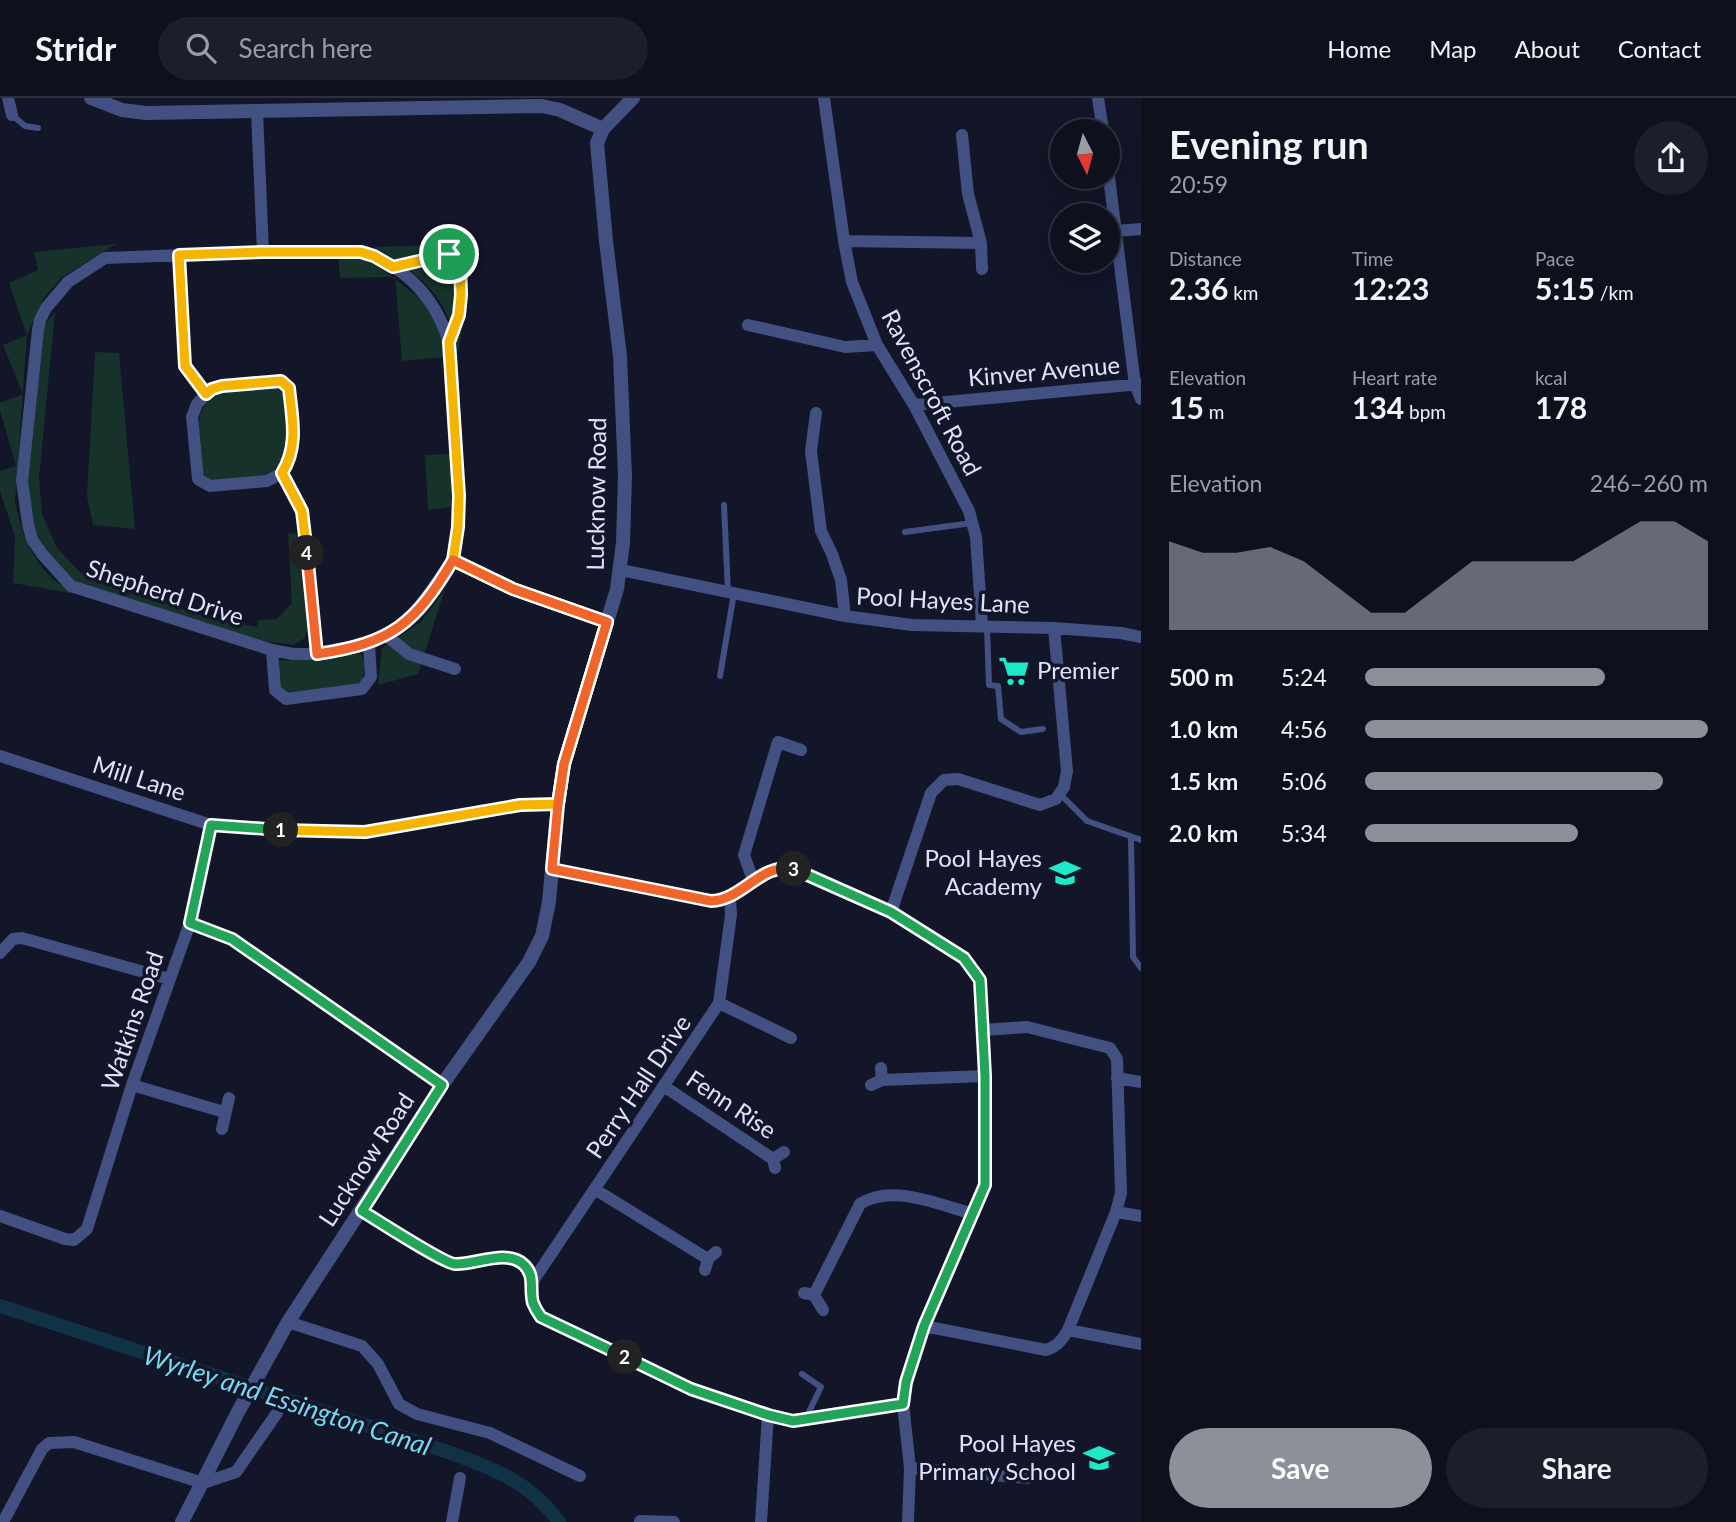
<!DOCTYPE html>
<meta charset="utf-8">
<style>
:root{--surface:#0e101e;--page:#1c1e2b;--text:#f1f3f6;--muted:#9b9da4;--line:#2e303c;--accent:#8c9099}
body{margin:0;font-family:Lato,sans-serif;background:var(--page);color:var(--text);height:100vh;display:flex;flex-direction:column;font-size:26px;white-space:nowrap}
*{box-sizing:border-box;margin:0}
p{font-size:23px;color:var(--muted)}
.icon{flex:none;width:38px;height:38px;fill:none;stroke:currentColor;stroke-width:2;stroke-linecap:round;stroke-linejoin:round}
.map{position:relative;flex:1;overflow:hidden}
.drawer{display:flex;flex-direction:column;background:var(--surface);width:595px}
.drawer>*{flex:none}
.needle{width:46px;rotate:174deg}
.fabs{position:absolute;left:1050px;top:21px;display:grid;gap:14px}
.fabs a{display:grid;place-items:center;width:70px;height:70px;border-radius:50%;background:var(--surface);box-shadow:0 7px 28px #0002,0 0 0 2px var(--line);font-size:35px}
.pin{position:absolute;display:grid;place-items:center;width:60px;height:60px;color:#fff;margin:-30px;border:4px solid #fff;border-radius:50%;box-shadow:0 2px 7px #0007}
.km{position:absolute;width:35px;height:35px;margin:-18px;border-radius:50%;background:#222;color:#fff;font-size:19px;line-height:35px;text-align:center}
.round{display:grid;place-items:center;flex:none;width:74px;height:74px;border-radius:37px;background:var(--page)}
.head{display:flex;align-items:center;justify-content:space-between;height:119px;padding:0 28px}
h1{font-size:38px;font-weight:700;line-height:52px}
.stats{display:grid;grid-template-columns:repeat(3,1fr);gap:10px;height:119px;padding:7px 28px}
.stats div{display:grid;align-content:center}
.stats b{font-size:30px;font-weight:700}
.stats small{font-size:19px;font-weight:400}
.stats p{font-size:19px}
.chart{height:196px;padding:14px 28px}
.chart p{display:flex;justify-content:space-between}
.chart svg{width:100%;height:126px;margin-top:7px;fill:var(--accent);opacity:.7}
.primary-button{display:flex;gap:14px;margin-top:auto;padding:14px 28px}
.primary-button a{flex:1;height:80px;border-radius:42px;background:var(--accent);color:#fff;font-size:28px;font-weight:700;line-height:80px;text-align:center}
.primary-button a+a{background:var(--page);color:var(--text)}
ul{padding:0 28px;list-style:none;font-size:23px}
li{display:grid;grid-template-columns:112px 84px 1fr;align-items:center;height:52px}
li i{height:18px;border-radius:9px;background:var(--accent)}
header{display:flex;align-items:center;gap:42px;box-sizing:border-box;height:98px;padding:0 35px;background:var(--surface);border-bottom:2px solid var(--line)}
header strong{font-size:33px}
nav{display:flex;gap:38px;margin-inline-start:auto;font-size:24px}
.search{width:490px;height:63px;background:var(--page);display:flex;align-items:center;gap:18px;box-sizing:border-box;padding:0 24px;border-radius:38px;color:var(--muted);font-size:26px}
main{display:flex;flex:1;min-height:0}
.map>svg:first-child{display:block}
.green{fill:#17322a}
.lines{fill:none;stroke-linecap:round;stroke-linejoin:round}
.canal{stroke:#113144;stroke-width:14}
.service{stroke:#435182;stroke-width:6}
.minor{stroke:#435182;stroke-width:12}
.tertiary{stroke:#435182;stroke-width:14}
.split-1-casing{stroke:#fff;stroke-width:14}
.split-2-casing{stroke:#fff;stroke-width:14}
.split-3-casing{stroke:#fff;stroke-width:14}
.split-4-casing{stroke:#fff;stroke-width:14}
.split-5-casing{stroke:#fff;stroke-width:14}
.split-1{stroke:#f5b400;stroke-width:9}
.split-2{stroke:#22a559;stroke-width:9}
.split-3{stroke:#22a559;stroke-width:9}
.split-4{stroke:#f0652b;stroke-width:9}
.split-5{stroke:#f5b400;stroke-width:9}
.labels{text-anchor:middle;stroke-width:7;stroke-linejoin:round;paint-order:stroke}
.street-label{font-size:24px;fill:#dee2fc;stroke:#131528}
.poi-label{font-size:24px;fill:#dee2fc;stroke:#131528;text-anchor:end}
.water-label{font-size:26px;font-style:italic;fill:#76d8f1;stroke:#131528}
</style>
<header>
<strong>Stridr</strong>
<div class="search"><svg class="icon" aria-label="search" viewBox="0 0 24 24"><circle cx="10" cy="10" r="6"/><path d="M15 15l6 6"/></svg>Search here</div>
<nav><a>Home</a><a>Map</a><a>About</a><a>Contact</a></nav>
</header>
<main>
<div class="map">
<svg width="1141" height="1424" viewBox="0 0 1141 1424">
<rect width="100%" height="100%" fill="#131528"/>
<path class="green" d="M116 146 61 180 43 201 27 237 15 404C21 432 31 461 53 481 61 488 73 492 82 497L13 485 15 439 0 393V373L16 368 0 312V305L23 296 3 247 27 237 9 185 38 172 34 154Z
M464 146V202L459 254C455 242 453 229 447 217 434 186 403 166 375 149Z
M338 160 371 162 423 203 441 229 445 259 402 263 395 179 340 180Z
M55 214 39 381 42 416 57 450 80 474 208 520 257 529 258 522 277 521 292 505 288 435 301 437 309 527 305 540 293 547 257 542 72 482 48 455 38 438 27 404V371L43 229Z
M95 254 119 255 135 431 93 427 87 398Z
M275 288 282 292C289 317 297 363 267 376 260 379 249 380 240 381 227 382 215 385 204 378 202 361 197 341 199 324 203 287 249 290 275 288Z
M451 356V409L428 412 425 357Z
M445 491 418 576 378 587 382 550 421 524Z
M361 556C367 568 365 576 359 588L285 595 279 589 277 563Z"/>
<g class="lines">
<path class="canal" d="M0 1208 448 1354C494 1371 529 1383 559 1424"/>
<path class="service" d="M12 17 25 28 38 30
M394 168 454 155 458 158C466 185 462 218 450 243
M724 407 728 494
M905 434 972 425
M987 529 989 587 998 588 1001 621 1021 634 1043 631
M720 578 734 495
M1060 696 1087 723 1141 742
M1131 739 1133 859 1141 870
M802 1276 821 1289 806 1320"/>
<path class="minor" d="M8 0 12 17
M824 0 844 143 852 184 877 247 914 307 969 413 976 439 982 527
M1098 0 1103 33
M257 14 263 154
M962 37 968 96 981 145 982 171
M1108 71 1135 287 1141 301
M1116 133 1141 131
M844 143 981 145
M263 154H361C409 169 440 205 451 253L459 398 458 429 453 462 412 519 395 533 369 546 344 552 317 556H293L272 552 71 488 42 456 32 441 28 426 22 383 38 232 40 222 46 210 68 184 105 160Z
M179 157 185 268 206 296 197 306 192 319 198 381 210 388 267 383 282 375 302 413 317 556
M748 227 845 249 877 247
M206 296 212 291 222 288 280 283 289 290C292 320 299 348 282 375
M914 307 1141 286
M816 315 811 353 821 433 832 456 841 482 845 518
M453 462 513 491 607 524
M621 472 845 518 912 527 1054 530 1121 535 1141 539
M386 537 409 556 455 571
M272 552 275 592 286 601 362 591 371 579 369 546
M0 658 211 727 299 733 365 734 520 707 558 706
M753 782 744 757 778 644 801 652
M891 814 931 695 944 682 958 681 1040 707 1056 701 1064 689 1067 673 1054 530
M190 825 232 841 442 987
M0 855 13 841 22 840 169 881
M719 905 791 940
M1117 980 1141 984
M882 982 985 978
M132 987 224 1014
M871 987 882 982 881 970
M665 989 773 1061
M222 1031 229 1000
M775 1070 773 1061 784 1054
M596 1092 708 1161
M362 1113C377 1122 442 1165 455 1166 475 1167 506 1151 523 1165 536 1177 530 1191 533 1205 535 1210 538 1215 541 1219L691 1291 768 1317 793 1323 903 1306 906 1284 924 1228 985 1087V978L980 882 964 861 891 814 794 771C760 765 743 802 711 803L552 771
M1116 1114 1141 1118
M0 1118 65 1141 74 1142 87 1131 132 987 190 825 211 727
M705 1172 708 1161 716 1154
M533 1183 719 905 731 817 730 800
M804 1195 814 1197 823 1212
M814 1197 860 1106C892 1085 939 1107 974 1116
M288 1224 362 1248 378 1266 399 1306 417 1316 490 1335 580 1378
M924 1228 1046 1252C1058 1248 1062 1242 1068 1232L1116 1114 1121 1095 1117 961 1110 950 1027 929 984 932
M1068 1232 1141 1246
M903 1306 910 1370 908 1424
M910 1370 1028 1380
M640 1423 674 1424
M3 1424 42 1351 49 1345 74 1344 203 1385 236 1374 277 1315
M452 1424 460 1380
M761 1424 768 1317"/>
<path class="tertiary" d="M91 0 122 12 146 15 542 8 560 12 603 31
M182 1424 238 1314 288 1224 442 987 529 864 542 838 549 804 558 706 564 666 617 491 623 445 625 378 620 258 606 143 597 45 603 31 633 0"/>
</g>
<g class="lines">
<g class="split-1-casing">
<path id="split-1" d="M281 732 365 734 520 707 558 706 564 666 607 524 513 491 453 462 458 429 459 398 449 244 459 217 461 197 460 163 454 155 449 156"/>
</g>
<g class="split-2-casing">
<path id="split-2" d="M281 732 211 727 190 825 232 841 442 987 362 1113C377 1122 443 1165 455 1166 475 1167 506 1151 523 1166 536 1177 529 1191 533 1205 535 1210 538 1215 541 1219L625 1259"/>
</g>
<g class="split-3-casing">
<path id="split-3" d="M625 1259 691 1291 768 1317 793 1323 903 1306 906 1284 924 1228 985 1087V978L980 882 964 860 891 814 794 771"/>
</g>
<g class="split-4-casing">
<path id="split-4" d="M307 455 317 556C392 545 415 526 453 462L513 491 607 524 564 666 558 706 552 771 711 803C743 802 761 764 794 771"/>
</g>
<g class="split-5-casing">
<path id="split-5" d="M307 455 302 413 282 375C299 348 292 320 289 290L281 283 222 288 212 291 206 296 185 268 179 157 263 154H361L374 158 393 169 449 156"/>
</g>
<use href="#split-1" class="split-1"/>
<use href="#split-2" class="split-2"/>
<use href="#split-3" class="split-3"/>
<use href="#split-4" class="split-4"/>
<use href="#split-5" class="split-5"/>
</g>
<defs>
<g id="supermarket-bare" transform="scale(2.415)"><path d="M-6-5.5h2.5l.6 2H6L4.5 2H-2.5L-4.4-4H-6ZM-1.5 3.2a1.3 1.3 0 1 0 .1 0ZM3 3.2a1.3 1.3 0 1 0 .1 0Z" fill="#1de8c7" stroke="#131528" stroke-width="2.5" paint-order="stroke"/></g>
<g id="school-bare" transform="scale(2.415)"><path d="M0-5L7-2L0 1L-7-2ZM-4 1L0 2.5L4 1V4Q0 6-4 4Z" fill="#1de8c7" stroke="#131528" stroke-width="2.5" paint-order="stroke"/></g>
</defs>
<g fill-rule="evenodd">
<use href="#supermarket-bare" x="1014" y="573"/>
<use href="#school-bare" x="1065" y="775"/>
<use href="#school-bare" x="1099" y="1360"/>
</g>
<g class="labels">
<g class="street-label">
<text transform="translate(1044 274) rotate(-5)" y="8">Kinver Avenue</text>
<text transform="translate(931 295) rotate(62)" y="8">Ravenscroft Road</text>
<text transform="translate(597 396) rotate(-89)" y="8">Lucknow Road</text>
<text transform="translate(165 495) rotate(18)" y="8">Shepherd Drive</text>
<text transform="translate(943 503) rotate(3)" y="8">Pool Hayes Lane</text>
<text transform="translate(139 681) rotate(18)" y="8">Mill Lane</text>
<text transform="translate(133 923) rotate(-71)" y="8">Watkins Road</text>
<text transform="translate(639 989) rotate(-56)" y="8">Perry Hall Drive</text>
<text transform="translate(731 1007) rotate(34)" y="8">Fenn Rise</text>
<text transform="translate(367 1062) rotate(-57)" y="8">Lucknow Road</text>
</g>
<g class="poi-label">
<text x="1037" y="581" text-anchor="start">Premier</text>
<text x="1042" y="769">Pool Hayes<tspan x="1042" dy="28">Academy</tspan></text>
<text x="1076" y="1354">Pool Hayes<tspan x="1076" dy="28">Primary School</tspan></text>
</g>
<g class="water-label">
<text transform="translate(287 1303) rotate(18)" y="9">Wyrley and Essington Canal</text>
</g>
</g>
</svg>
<div class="fabs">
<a><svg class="needle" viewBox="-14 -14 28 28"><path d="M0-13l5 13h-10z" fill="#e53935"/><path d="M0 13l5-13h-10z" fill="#9b9da4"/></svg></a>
<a><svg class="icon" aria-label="layers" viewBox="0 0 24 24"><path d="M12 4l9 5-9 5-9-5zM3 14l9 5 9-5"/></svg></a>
</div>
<div class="pin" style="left:449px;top:156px;background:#1e9e55"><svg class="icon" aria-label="arrive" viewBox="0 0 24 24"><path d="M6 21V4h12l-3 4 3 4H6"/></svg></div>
<b class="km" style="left:281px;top:732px">1</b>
<b class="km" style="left:625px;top:1259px">2</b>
<b class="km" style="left:794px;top:771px">3</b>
<b class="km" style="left:307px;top:455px">4</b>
</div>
<section class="drawer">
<div class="head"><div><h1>Evening run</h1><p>20:59</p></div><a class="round"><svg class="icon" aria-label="share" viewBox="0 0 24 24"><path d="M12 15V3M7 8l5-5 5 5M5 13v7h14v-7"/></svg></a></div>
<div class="stats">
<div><p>Distance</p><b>2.36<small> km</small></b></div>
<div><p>Time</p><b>12:23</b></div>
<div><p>Pace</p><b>5:15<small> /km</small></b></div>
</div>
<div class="stats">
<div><p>Elevation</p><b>15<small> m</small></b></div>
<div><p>Heart rate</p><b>134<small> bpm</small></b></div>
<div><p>kcal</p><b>178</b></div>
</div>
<div class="chart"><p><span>Elevation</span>246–260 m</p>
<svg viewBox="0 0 160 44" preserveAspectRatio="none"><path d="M0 44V13L10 17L20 17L30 15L40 20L50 29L60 38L70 38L80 29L90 20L100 20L110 20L120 20L130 13L140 6L150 6L160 13V44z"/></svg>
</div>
<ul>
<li><b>500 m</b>5:24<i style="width:70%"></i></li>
<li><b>1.0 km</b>4:56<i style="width:100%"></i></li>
<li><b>1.5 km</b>5:06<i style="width:87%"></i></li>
<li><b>2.0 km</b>5:34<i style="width:62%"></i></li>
</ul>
<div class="primary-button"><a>Save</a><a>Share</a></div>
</section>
</main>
